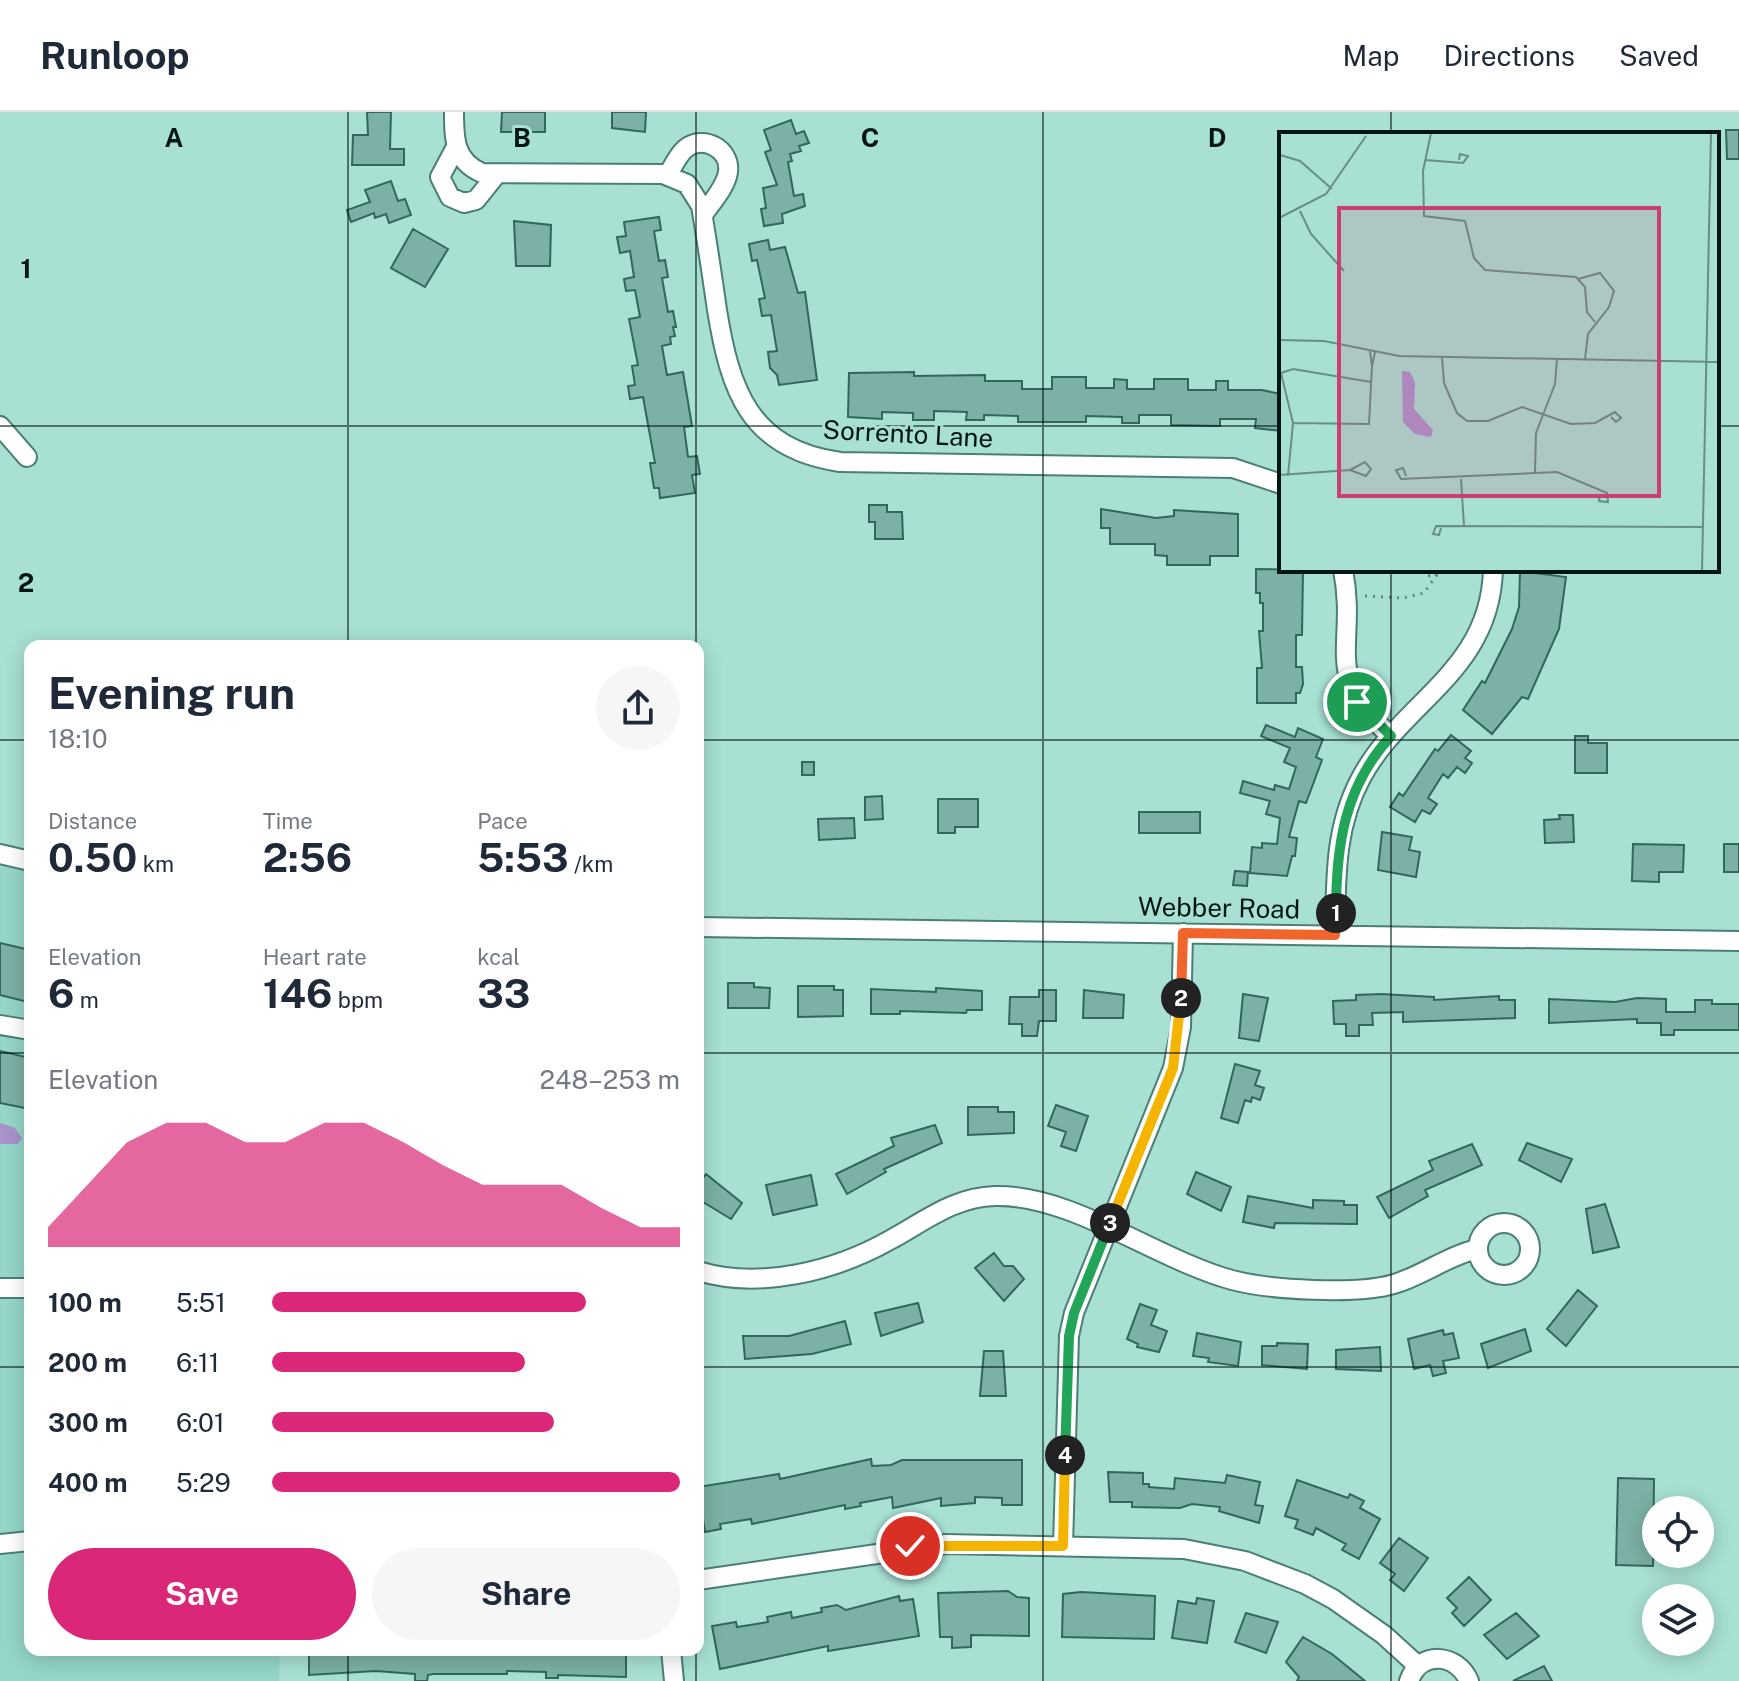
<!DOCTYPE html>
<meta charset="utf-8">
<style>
:root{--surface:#fff;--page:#f6f6f7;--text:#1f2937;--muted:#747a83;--line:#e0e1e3;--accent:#db2777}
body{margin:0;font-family:"Public Sans",sans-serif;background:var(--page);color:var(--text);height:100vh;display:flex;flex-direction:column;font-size:30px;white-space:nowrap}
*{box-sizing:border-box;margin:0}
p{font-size:26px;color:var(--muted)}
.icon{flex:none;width:44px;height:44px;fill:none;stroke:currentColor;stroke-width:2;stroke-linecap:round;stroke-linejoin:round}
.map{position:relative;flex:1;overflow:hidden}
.sheet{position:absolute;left:24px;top:528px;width:680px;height:1016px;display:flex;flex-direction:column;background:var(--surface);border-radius:16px;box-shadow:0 4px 20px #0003}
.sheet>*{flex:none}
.tools{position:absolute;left:1642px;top:1384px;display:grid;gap:16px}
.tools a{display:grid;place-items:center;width:72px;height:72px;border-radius:50%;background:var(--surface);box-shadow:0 4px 20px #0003;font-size:40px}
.pin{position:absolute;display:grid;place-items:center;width:68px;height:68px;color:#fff;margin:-34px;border:4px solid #fff;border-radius:50%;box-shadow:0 2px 8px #0007}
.km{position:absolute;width:40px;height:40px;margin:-20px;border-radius:50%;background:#222;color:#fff;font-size:22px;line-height:40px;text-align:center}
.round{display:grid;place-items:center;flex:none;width:84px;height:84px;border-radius:42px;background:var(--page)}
.headline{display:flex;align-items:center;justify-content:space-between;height:136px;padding:0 24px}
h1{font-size:44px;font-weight:700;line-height:60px}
.stats{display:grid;grid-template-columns:repeat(3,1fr);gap:12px;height:136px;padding:8px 24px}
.stats div{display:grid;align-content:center}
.stats b{font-size:40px;font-weight:700}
.stats small{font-size:22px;font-weight:400}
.stats p{font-size:22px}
.chart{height:224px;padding:16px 24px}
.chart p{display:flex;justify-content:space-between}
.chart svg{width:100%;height:144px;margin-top:8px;fill:var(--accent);opacity:.7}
.action{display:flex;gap:16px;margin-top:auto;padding:16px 24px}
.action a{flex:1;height:92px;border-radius:48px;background:var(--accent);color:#fff;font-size:32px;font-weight:700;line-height:92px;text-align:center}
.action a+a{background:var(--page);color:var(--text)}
ul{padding:0 24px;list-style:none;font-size:26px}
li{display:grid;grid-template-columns:128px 96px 1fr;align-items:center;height:60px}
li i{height:20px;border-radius:10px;background:var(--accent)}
header{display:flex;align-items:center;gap:48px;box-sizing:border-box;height:112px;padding:0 40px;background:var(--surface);border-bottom:2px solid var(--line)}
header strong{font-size:38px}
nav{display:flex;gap:44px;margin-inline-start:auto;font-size:28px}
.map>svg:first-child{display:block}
.built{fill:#95d6c9}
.water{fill:#a894cb}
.building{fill:#7bb1a6;stroke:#32675e;stroke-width:2}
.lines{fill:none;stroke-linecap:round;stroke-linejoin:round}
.minor-casing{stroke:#4a7f75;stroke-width:22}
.path{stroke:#608880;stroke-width:3;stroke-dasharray:2 6;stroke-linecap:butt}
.minor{stroke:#fff;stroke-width:18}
.split-1-casing{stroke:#fff;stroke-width:16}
.split-2-casing{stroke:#fff;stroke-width:16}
.split-3-casing{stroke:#fff;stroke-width:16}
.split-4-casing{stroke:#fff;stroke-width:16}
.split-5-casing{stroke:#fff;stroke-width:16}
.split-1{stroke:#22a559;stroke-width:10}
.split-2{stroke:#f0652b;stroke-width:10}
.split-3{stroke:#f5b400;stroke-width:10}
.split-4{stroke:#22a559;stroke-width:10}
.split-5{stroke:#f5b400;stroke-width:10}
.grid{fill:none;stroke:#021613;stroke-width:2;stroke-opacity:0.55}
.labels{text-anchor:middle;stroke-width:6;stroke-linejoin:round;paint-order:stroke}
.street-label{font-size:26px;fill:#021613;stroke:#a8e0d4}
.inset-road{fill:none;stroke:#668f87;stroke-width:2}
.view{fill:#ca3f74;fill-opacity:0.15;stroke:#ca3f74;stroke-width:4}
.inset-edge{fill:none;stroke:#021613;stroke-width:4}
.grid-label{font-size:26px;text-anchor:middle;font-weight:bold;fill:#021613;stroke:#a8e0d4;stroke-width:6;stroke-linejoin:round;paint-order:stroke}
</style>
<header>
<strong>Runloop</strong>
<nav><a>Map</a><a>Directions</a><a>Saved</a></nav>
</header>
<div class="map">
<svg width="1739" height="1569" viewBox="0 0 1739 1569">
<rect width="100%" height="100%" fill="#a8e0d4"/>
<path class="built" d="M0 749 30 755V1538H280L279 1569H0Z"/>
<path class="water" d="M0 1011 15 1016 22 1026 18 1032H0Z"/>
<path class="building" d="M367 0H391L390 37H404V53H352L353 23H368Z
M502 0H545V20H501Z
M612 0H646L645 20 612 16Z
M791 8 796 22 804 19 809 31 799 34 801 39 790 42 792 49 788 50 794 84 803 82 805 94 782 102 783 111 764 114 761 97 766 96 763 76 777 73 765 40 771 38 764 18Z
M1726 18H1739V47H1727Z
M391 69 398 89 405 87 411 103 389 111 386 102 375 106 374 101 351 110 347 98 370 90 365 78Z
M659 105 661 118 654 119 659 149 665 148 668 165 662 166 668 200 673 199 676 215H673L675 224 670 225 671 232 662 234 667 263 683 260 692 314 684 315 688 345 697 344 700 362 692 363 695 381 660 386 659 376H654L650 351H655L643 285 630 287 628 274 635 273 632 254 638 253 629 207 640 205 635 178 626 179 624 167 634 165 630 139 620 141 617 125 626 124 624 110Z
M514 109 551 113 550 154H516Z
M413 117 448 137 425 175 391 156Z
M768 128 770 138 785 135 798 181 805 180 817 268 779 273 777 263 770 256 768 240 777 239 771 203 762 204 759 187 765 186 757 148 752 149 749 132Z
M914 260V264L985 263V269H1022V277H1052V265H1086V276H1114V267L1127 268V277H1154V267H1188V278H1216V269H1228V278H1262L1281 282V319L1255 316 1256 307H1220V314L1171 313V303H1139V311H1122V305L1086 304V310H1018V304L984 303V308H966L967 300 934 299V308H913V301L882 300V307L848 305 849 261Z
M869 393H887V400H902L903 427H875V410H869Z
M1101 397 1156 406 1174 404V398L1238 402V444H1210V453H1167V444L1155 443V432H1110V416H1101Z
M1256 457 1303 458 1302 523H1296V555H1302L1303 572 1300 581H1296V591H1257V556H1262L1259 519H1263V491H1260V481H1256Z
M1520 459 1566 465 1559 517 1528 587 1522 585 1492 622 1463 598 1482 569 1485 571 1512 517 1519 495Z
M1266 613 1295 625 1298 616 1323 627 1316 645 1322 648 1306 691 1299 689 1289 725 1297 726 1295 744H1292L1287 764 1250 761 1252 735 1262 736V731L1277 732 1280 706 1266 702 1270 689 1240 681 1243 669 1274 678 1275 673 1289 677 1296 655 1284 650 1290 636 1261 624Z
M1451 623 1471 639 1465 646 1472 651 1465 661 1457 655 1448 666 1443 662 1428 686 1437 692 1430 702 1422 698 1415 710 1390 695 1399 681 1403 684 1435 637 1438 639Z
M1575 624H1588V631H1607V661H1575Z
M802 650H814V663H802Z
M882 684 883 707 865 708V685Z
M938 687H978V715H955V721H938Z
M1139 700H1200V721H1139Z
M1559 703H1573L1574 730 1545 731 1544 708 1560 707Z
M854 706 855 726 819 728 818 707Z
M1382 720 1412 725 1409 738 1420 740 1416 765 1378 758Z
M1633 732 1684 733 1683 760H1659V770L1632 769Z
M1724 732H1739V760H1724Z
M1235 759 1248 760 1247 774 1233 773Z
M0 831 30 838 28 890 0 883Z
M728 871H754V875L770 876 769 896H728Z
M798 874H834V878H843V904L798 905Z
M936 876 982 879V898H967L966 901 900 899V902H871V877L936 880Z
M1039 878H1056V909H1039L1037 924H1022V912H1009L1010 885H1039Z
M1084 878 1124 883 1123 906H1083Z
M1243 882 1268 886 1259 929 1239 926Z
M1381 882 1434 885V888L1499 884V888H1515V906L1403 910V900L1372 901 1373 913H1359V924H1346V912H1334L1333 889 1356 888V883Z
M1637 886 1666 887V900H1695V888H1712V892H1739V918H1674V923H1661V911H1637V907L1549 911V887L1615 890Z
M0 939 30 946V997L0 991Z
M1235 952 1260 959 1255 973 1264 976 1260 988 1252 985 1251 990 1245 988 1238 1011 1221 1006Z
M1056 993 1088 1004 1076 1039 1061 1034 1066 1020 1048 1014Z
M968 995H998V1000H1014V1021L968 1023Z
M935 1013 942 1031 884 1057 886 1060 847 1082 836 1062 894 1034 891 1026Z
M1527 1031 1572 1047 1561 1070 1519 1048Z
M1472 1032 1482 1053 1425 1078 1428 1084 1389 1106 1377 1085 1433 1058 1429 1049Z
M1196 1060 1231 1075 1221 1099 1187 1082Z
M706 1062 742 1091 731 1107 698 1087V1073Z
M811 1063 817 1093 773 1103 766 1073Z
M1248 1084 1313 1096V1088L1344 1089V1093H1357V1112L1275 1111 1274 1116 1243 1110Z
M1605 1092 1619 1135 1593 1141 1586 1097Z
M994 1141 1004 1154H1013L1024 1167 1004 1189 975 1156Z
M1578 1178 1597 1194 1566 1234 1547 1217Z
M918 1191 923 1210 881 1224 875 1201Z
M1140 1192 1157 1198 1151 1213 1167 1219 1159 1240 1137 1235 1138 1232 1127 1227Z
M845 1209 851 1232 812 1242 745 1247 743 1224H789Z
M1525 1217 1531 1239 1488 1256 1481 1232Z
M1443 1218 1444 1223 1453 1221 1459 1246 1443 1249 1446 1261 1433 1264 1430 1253 1414 1257 1408 1227Z
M1197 1221 1241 1230 1238 1254 1208 1250 1209 1246 1193 1244Z
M1277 1231 1308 1232 1307 1257 1262 1253V1234H1277Z
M1380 1235 1381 1259 1336 1257V1238Z
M984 1239H1003L1006 1284H980Z
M871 1347 872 1354 891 1353 902 1348H1022V1393H1002V1386L975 1385V1391L941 1394V1386L893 1396 892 1385 860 1391 861 1394 845 1397V1393L752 1412 751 1407 720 1412 721 1417 705 1420 698 1375 779 1362 780 1367Z
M1108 1360 1143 1361V1372H1149V1375L1174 1377 1175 1366 1225 1371 1227 1363 1260 1370 1255 1393 1263 1394 1259 1411 1219 1399 1220 1395 1192 1392 1180 1396 1132 1395V1390H1110Z
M1618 1366 1654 1367 1653 1454 1616 1453Z
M1297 1368 1348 1386 1350 1382 1364 1389 1360 1396 1380 1407 1359 1447 1342 1438 1346 1432 1316 1416 1313 1423 1295 1416 1298 1408 1285 1404Z
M1399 1426 1428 1446 1404 1479 1390 1468 1395 1462 1380 1451Z
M1469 1465 1491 1488 1464 1514 1452 1501 1457 1496 1447 1486Z
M1008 1479 1017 1485 1029 1486V1524L971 1523V1535L952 1536V1525H940L938 1481Z
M1081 1480 1155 1484 1154 1527 1062 1525 1063 1482Z
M899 1484 900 1489 913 1487 919 1524 828 1539V1534L720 1557 712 1514 736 1510 737 1515 768 1510 767 1505 791 1500 792 1506 822 1500 821 1496 837 1493 846 1498Z
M1197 1486 1214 1489 1207 1531 1172 1526 1178 1489 1196 1492Z
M1246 1501 1278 1510 1266 1541 1235 1530Z
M1516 1501 1539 1524 1507 1547 1484 1523Z
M1303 1525 1332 1542 1365 1569H1297L1299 1565 1286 1550Z
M309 1538H626V1565L558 1563V1566H546V1560L507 1559V1562H433L428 1563 427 1569H415V1562L376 1559 309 1563Z
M1544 1554 1552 1569H1513Z"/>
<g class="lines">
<g class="minor-casing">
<path id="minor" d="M454 0C454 26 454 49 482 61L663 62 687 72 701 94C707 129 712 163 717 198 730 278 749 337 840 350L1233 356 1281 372
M456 35 440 65 450 85 464 91 476 88 496 63
M668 63C673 54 678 43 685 37 703 22 731 37 728 60 726 75 711 91 703 103
M0 314 27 345
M1343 458C1358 534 1320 563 1391 624
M0 742 30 749
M698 815 1739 829
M1335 823C1336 769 1334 716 1361 666 1402 589 1490 560 1493 458
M0 913 30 918
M1478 1137a26 26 0 1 1 52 0a26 26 0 1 1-52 0Z
M698 1159C760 1178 835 1159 890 1128 925 1109 954 1085 995 1084 1071 1082 1158 1148 1232 1168 1269 1178 1358 1183 1394 1172 1424 1163 1447 1144 1477 1137
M0 1176H30
M0 1432 30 1429
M1063 1434 1069 1224 1074 1201 1173 956 1181 915 1183 821
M698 1468 946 1432 1184 1437 1245 1449 1305 1472 1333 1487 1384 1523 1418 1554
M671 1538 674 1569
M1409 1569C1420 1538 1457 1541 1469 1569"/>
</g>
<path class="path" d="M1423 458 1428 464 1438 462
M1365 484 1403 486 1424 481 1440 458"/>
<use href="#minor" class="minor"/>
</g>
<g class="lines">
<g class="split-1-casing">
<path id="split-1" d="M1336 801C1336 734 1344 675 1391 624L1357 590"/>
</g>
<g class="split-2-casing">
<path id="split-2" d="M1181 886 1183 821 1335 823 1336 801"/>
</g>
<g class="split-3-casing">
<path id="split-3" d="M1110 1111 1173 956 1181 886"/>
</g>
<g class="split-4-casing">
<path id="split-4" d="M1065 1343 1069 1224 1074 1201 1110 1111"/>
</g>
<g class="split-5-casing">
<path id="split-5" d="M910 1434H1063L1065 1343"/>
</g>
<use href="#split-1" class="split-1"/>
<use href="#split-2" class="split-2"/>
<use href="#split-3" class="split-3"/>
<use href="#split-4" class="split-4"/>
<use href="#split-5" class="split-5"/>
</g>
<path class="grid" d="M348 0V534M696 0V534M1043 0V1569M1391 0V22M0 314H1281M1717 314H1739M1391 458V1569M0 628H30M698 628H1739M0 941H30M698 941H1739M0 1255H30M698 1255H1739M348 1538V1569M696 1538V1569"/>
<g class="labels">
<g class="street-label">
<text transform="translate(908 322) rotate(3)" y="9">Sorrento Lane</text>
<text transform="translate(1219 796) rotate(1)" y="9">Webber Road</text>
</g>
</g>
<g transform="translate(1279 20)">
<rect width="440" height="440" fill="#a8e0d4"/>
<path d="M123 239 131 240 136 250 135 277 154 298 152 305 136 302 124 290Z" fill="#a894cb"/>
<path class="inset-road" d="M152 1 144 39 145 84 186 89 195 126 206 138 297 145 306 155 308 180 316 190M1 23 21 29 53 57M146 28 184 31 189 24 181 22 180 28M21 79 32 102 65 139M0 86 47 62 87 4M299 147 321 141 335 159 330 175 309 202 306 227M0 208 45 209 120 224 440 230M91 219 93 234 96 220M163 225 165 251 178 281 188 289H209L243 275 292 292 316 291 336 280 342 286 337 290 332 285M14 291 90 292 93 234M256 340 257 301 276 252 278 227M0 343 71 338 87 344 92 337 86 330 71 338M9 344 14 291 2 241 14 237 92 250M127 344 124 336 117 338 122 347 278 340 328 361 329 370 320 369 321 362M182 347 185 394M162 396 160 403 154 402 157 394 424 395M423 439 432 1"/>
<path class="view" d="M60 76H380V364H60Z"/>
<rect width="440" height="440" class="inset-edge"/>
</g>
<g class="grid-label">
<text x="174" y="35">A</text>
<text x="522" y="35">B</text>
<text x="870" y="35">C</text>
<text x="1217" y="35">D</text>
<text x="26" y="166">1</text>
<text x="26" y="480">2</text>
</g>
</svg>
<div class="tools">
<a><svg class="icon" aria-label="locate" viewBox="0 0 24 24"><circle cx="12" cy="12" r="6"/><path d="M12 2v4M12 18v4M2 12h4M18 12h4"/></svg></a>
<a><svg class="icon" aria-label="layers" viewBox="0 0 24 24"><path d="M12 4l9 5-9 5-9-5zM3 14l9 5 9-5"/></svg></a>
</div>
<div class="pin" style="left:1357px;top:590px;background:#1e9e55"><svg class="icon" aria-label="arrive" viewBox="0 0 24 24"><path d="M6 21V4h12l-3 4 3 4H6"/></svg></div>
<div class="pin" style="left:910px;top:1434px;background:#d93025"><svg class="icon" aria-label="check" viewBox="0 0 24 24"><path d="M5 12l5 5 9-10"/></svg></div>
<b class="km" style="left:1336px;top:801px">1</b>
<b class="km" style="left:1181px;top:886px">2</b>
<b class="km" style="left:1110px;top:1111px">3</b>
<b class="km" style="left:1065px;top:1343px">4</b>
<section class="sheet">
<div class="headline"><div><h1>Evening run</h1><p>18:10</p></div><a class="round"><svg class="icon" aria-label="share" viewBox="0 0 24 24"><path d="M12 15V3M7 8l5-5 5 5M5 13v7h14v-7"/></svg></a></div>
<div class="stats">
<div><p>Distance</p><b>0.50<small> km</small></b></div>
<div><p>Time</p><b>2:56</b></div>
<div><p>Pace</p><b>5:53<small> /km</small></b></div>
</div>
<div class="stats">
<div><p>Elevation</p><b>6<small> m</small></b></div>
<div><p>Heart rate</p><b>146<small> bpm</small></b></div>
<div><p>kcal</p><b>33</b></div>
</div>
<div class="chart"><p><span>Elevation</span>248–253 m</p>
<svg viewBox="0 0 160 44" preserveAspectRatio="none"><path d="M0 44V38L10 25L20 12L30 6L40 6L50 12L60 12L70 6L80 6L90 12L100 19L110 25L120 25L130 25L140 32L150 38L160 38V44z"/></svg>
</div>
<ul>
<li><b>100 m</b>5:51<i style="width:77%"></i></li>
<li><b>200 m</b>6:11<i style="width:62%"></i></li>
<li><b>300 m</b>6:01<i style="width:69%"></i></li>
<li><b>400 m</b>5:29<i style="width:100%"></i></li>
</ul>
<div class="action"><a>Save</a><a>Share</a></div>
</section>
</div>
